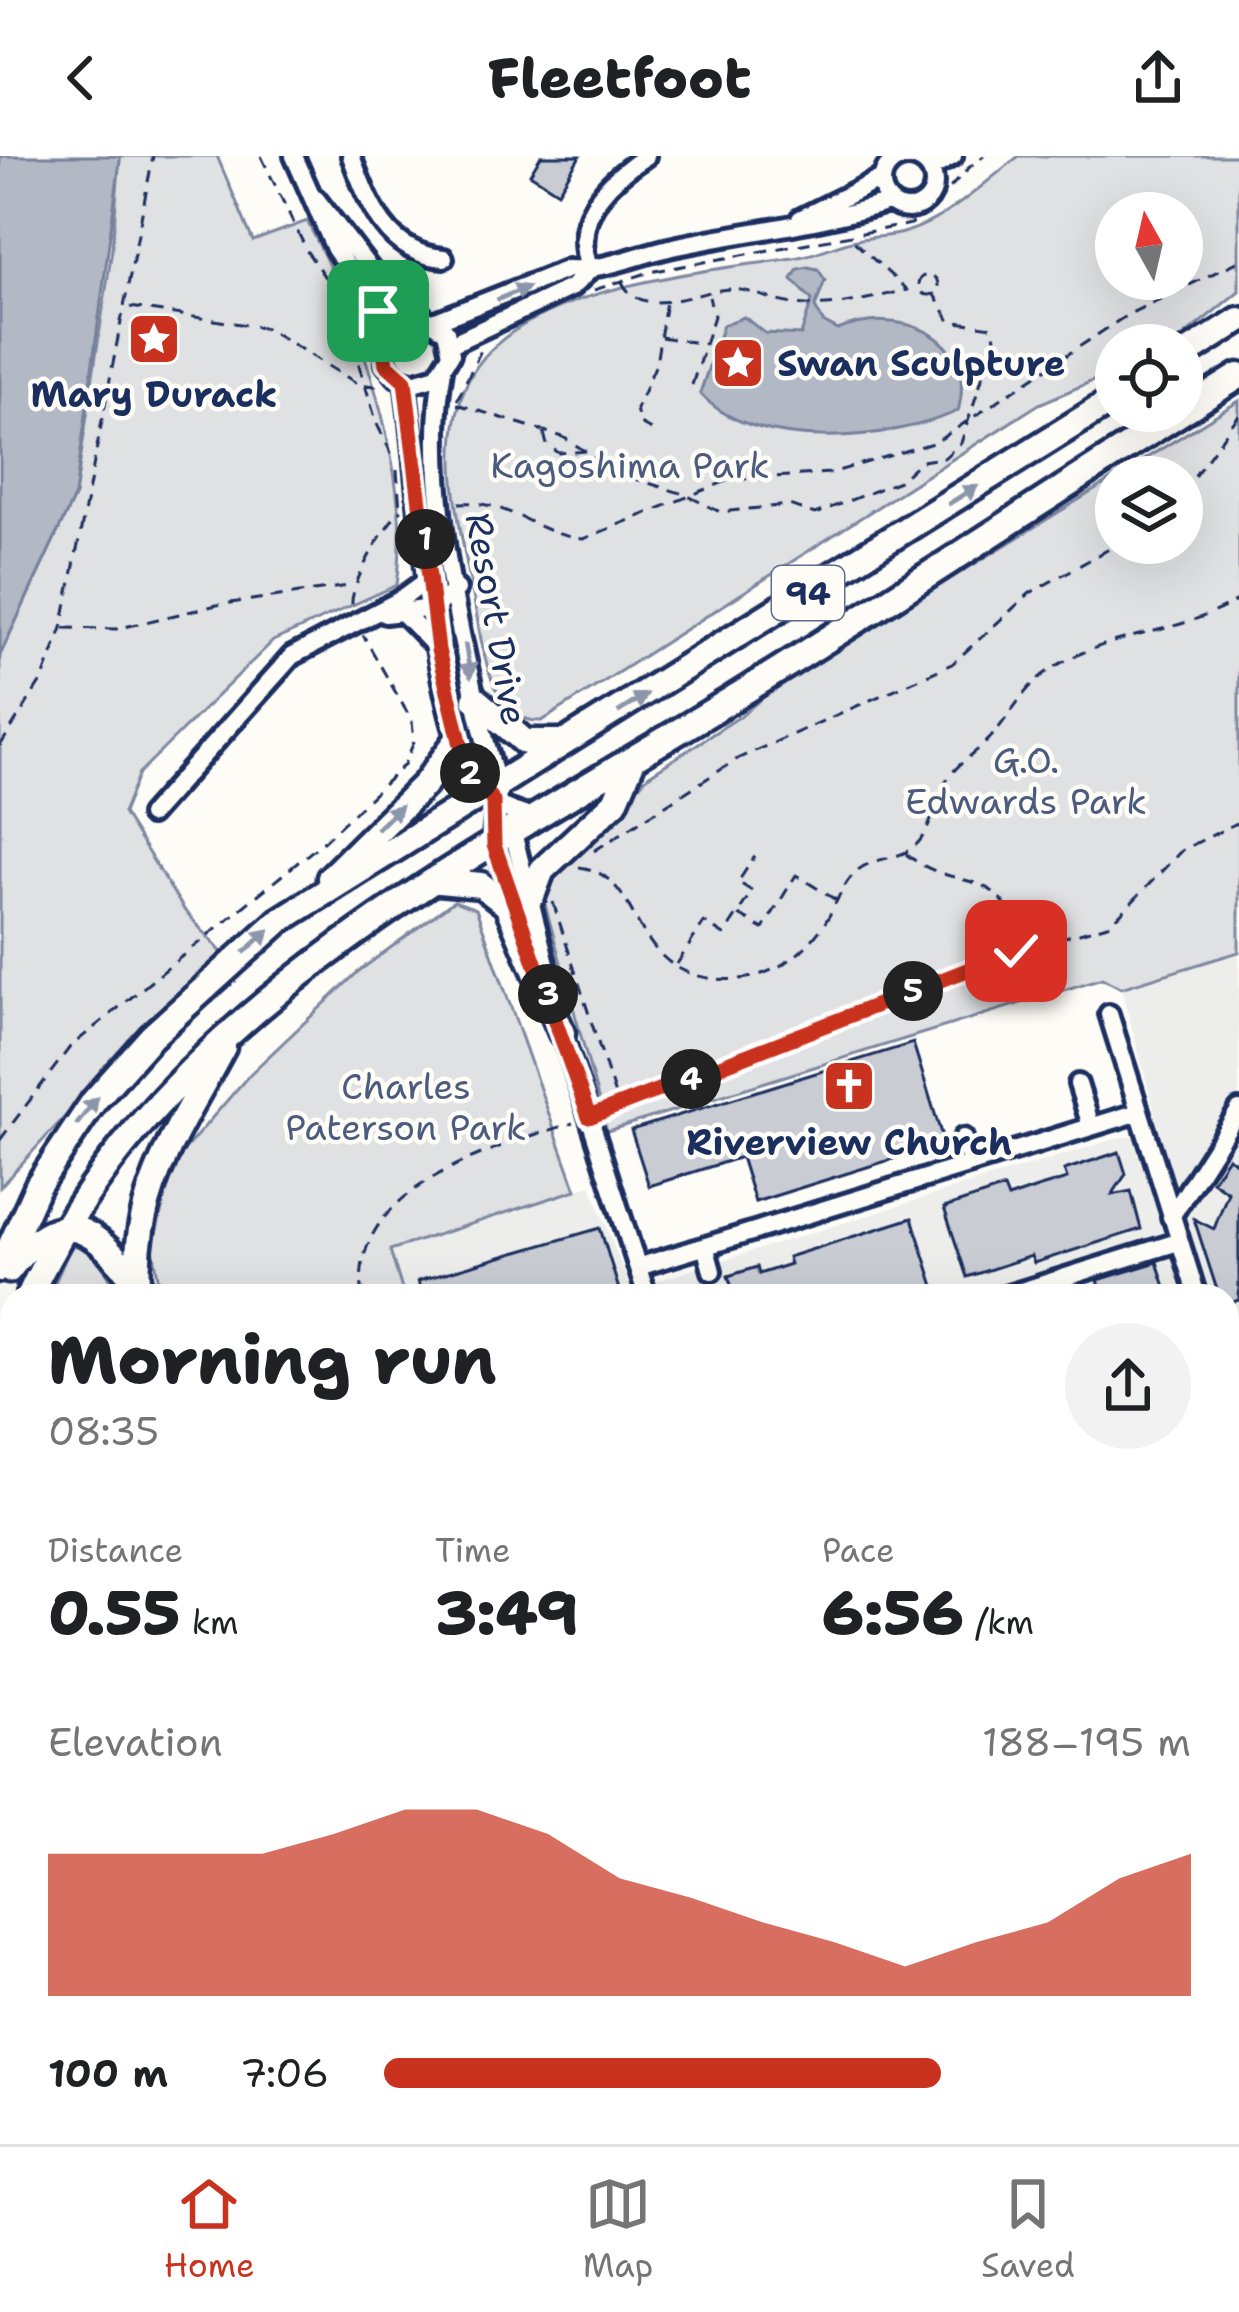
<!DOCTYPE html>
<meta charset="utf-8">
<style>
:root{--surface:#fff;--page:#f2f2f2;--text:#202124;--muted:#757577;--line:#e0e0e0;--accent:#c8321e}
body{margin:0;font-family:"Shantell Sans",sans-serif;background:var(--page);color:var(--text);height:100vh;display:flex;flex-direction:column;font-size:45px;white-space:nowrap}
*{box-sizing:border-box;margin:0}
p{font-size:39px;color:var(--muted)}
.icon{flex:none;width:66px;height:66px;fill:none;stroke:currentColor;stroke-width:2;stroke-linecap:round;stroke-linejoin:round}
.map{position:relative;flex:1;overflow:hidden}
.panel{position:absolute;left:0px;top:1128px;width:1239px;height:861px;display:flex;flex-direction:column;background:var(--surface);border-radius:36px 36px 0 0;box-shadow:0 12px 48px #0002}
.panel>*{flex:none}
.needle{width:78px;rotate:352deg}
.buttons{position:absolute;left:1095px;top:36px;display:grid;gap:24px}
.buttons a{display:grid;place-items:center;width:108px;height:108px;border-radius:50%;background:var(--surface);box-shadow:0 12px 48px #0002;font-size:60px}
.pin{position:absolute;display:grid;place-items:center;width:102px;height:102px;color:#fff;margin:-51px;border-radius:24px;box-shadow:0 6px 18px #0006}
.km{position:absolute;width:60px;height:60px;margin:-30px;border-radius:50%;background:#222;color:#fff;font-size:33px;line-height:60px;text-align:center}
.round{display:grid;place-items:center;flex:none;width:126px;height:126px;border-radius:63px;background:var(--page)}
.head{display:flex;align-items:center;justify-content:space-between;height:204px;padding:0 48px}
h1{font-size:66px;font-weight:800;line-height:90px}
.metrics{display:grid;grid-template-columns:repeat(3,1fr);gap:18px;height:204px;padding:12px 48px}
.metrics div{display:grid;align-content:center}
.metrics b{font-size:60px;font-weight:800}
.metrics small{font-size:33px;font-weight:400}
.metrics p{font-size:33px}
.chart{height:336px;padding:24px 48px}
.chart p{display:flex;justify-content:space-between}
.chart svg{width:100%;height:216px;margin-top:12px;fill:var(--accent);opacity:.7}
ul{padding:0 48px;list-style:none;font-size:39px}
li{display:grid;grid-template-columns:192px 144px 1fr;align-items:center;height:90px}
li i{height:30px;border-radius:15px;background:var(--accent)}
header{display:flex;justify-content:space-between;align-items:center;height:156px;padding:0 48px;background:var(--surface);font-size:54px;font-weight:800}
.dock{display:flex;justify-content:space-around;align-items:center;height:168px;border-top:3px solid var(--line);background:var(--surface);font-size:33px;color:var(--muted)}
.dock a{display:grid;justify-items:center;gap:6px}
.dock .selected{color:var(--accent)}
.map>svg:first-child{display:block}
.built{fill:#edeeec}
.green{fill:#e0e1e3;stroke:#7e88a0;stroke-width:3;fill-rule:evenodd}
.water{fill:#b3b8c5;stroke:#76819c;stroke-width:3}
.building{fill:#c9ccd3;stroke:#1b2f5e;stroke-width:3}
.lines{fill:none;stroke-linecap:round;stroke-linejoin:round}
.minor-casing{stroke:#1b2f5e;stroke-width:26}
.major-casing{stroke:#1b2f5e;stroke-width:30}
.highway-casing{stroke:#1b2f5e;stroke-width:33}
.path{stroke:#1b2f5e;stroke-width:3;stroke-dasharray:12 9;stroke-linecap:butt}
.minor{stroke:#fdfcf7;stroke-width:16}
.major{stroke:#fdfcf7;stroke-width:21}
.highway{stroke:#fdfcf7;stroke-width:24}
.oneway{fill:#8c96aa}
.route-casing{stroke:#fff;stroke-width:24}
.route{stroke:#c8321e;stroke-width:15}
.labels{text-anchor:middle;stroke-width:9;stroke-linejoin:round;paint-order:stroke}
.shield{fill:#fdfcf7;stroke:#5f6c8c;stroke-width:3}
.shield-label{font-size:33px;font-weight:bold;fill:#1b2f5e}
.poi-label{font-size:36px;font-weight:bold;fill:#1b2f5e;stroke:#fdfcf7}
.park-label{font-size:36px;fill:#4c5c7f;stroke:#fdfcf7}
.street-label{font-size:36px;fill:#1b2f5e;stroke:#fdfcf7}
</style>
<header><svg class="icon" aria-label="back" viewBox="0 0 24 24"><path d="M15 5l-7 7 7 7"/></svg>Fleetfoot<svg class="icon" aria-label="share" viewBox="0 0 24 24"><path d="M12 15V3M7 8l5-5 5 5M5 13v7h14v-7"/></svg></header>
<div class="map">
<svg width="1239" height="1988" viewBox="0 0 1239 1988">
<rect width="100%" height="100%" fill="#fdfcf7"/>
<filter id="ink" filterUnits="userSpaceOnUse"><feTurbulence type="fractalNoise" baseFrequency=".00833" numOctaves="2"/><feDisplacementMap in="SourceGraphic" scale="24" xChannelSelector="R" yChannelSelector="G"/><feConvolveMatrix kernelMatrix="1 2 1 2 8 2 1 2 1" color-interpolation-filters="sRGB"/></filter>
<g filter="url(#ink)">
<path class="built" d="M1239 796V1388L1227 1434V1140H404L390 1094 591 1029 630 1133 1121 981 1161 979 1121 832Z
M45 1977H339L335 1988H36Z
M541 1977H1145L1175 1988H567Z"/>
<path class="green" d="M120 0H217L253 85 307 65C359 165 413 316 397 429L273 485 139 617 123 657 185 755 224 799 153 865 0 1031V499L75 339 112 93Z
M1019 0H1239V135L1173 189H1116V215L1039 248 542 565C490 568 482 488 475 450 463 382 436 291 468 225 516 128 705 117 799 101 821 97 840 86 861 83 876 80 891 81 906 76 948 63 984 27 1019 0ZM1116 57H1182V123H1116Z
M1239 245V796L1121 832 1102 822 607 975 544 745 546 726 648 620 742 559 775 531ZM1116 321H1182V387H1116Z
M454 745 476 753 576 1034 390 1094 404 1140H161L153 1091 173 1007 250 918 359 815Z
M72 1088 93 1097 122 1140H49Z
M12 1220V1327L0 1329V1242Z
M12 1358V1566H0V1362Z
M1227 1741 1239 1743V1883L1230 1923Z"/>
<path class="water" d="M0 0H120V5L75 339 0 499Z
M808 111 818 113 825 124 815 151 823 166 838 174C898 149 979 179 958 255 891 285 752 298 700 237L723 169 744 161 765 177 801 179 812 144 792 123 798 113Z"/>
<path class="building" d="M541 0H580L558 36 530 18Z
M913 887 944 987 755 1046 741 1001 649 1030 631 974Z
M1119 996 1126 1018 1112 1039 1131 1035 1141 1073 1034 1107 1031 1100 967 1121 944 1052 1004 1032 1008 1042 1037 1032 1067 1023 1064 1014Z
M1228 1001 1239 1008V1144L1227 1148V1140H1219L1194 1063 1214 1073 1228 1036 1212 1025Z
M912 1062 936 1136 735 1140 728 1120 757 1111 759 1118 790 1108 788 1101Z
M600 1072 621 1140H422L418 1125Z
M1157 1106 1168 1140H1103L1098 1124Z
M1227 1275 1239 1287V1336L1227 1348Z
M1235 1687H1239V1742L1227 1740Z
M0 1802 12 1803V1939L0 1954Z"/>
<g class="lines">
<g class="minor-casing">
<path id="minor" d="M294 0 335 93 378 155 386 208 397 221 413 227 437 220 451 198 446 175 393 143 316 43
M351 0C369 48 387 98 444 102
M882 27a26 26 0 1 1 52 0a26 26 0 1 1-52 0Z
M930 13 953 0
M800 63 882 22
M590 114C570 64 605 26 646 0
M436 165 568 113C605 115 641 97 678 90 749 75 820 68 889 46
M451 188 572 131 590 114
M383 190 396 166 423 160
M443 214C423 317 456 455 478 557 484 584 495 612 498 639
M405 225C418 311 429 587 486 640 499 653 519 657 536 663
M402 456 438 493
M385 458 433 452 457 433
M498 630 493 681 519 758
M150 659 292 500 400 444 429 423
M511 669 553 835
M1109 858 1197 1140
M559 867 647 1140
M1078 928 1091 970
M963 982 971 1008
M1171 1061 1239 954
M705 1090 712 1115
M638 1111 1136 957
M1005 1140 1178 1086
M1227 1385 1239 1369
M0 1642 12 1647
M0 1660 12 1665
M0 1742 12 1749
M169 1977 184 1988
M12 1988 20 1977
M354 1988 357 1977
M647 1988 650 1977"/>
</g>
<g class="major-casing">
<path id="major" d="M1227 1217 1239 1205
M0 1703 12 1712
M470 1977 495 1988
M936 1988 938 1977
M955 1988 957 1977"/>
</g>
<g class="highway-casing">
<path id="highway" d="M1182 200 1239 164
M475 543 525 586H564
M330 722 425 628 458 583
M439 725 481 729 507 749 562 877
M532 740 542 714 615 646 633 604
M0 1113 38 1029 94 945 151 881 279 765 1116 242
M9 1114C61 1044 95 1071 138 1130
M29 1140C162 853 475 701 732 543 903 438 1069 326 1239 220
M139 1140C128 1041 180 972 223 891
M0 1203 12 1177
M0 1347H12
M0 1578 12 1579
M0 1602 12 1607
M0 1680 12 1684
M1227 1948 1239 1951
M1217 1977 1239 1982"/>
</g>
<path class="path" d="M261 0 308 97 338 140 377 268 395 305
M918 129a10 10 0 1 1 20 0a10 10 0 1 1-20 0Z
M622 126C642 167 700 132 733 133 751 134 770 144 788 147 831 154 866 143 907 134L848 80
M406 132 422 112
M594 134 650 116 911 68C940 53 954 19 984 0
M130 151 266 172 358 228 384 231
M661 181 704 188
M692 229 714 160 709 141
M457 244 481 194
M457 248 563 281 622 319 684 338 720 356 789 349 815 358 899 325 921 305 944 302 961 287 995 182 992 171 950 165 933 137
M651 274 640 268 636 253 656 208 666 145
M544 277 547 289 559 297 588 295
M397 314 400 353
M1182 337 1239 259
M459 347C508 343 537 379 583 383L729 324 831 317 936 286 1127 159 1239 105
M352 448C350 429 386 365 402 354
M64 472 116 473 217 449 349 430
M0 590 43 522 62 472 153 0
M594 695 739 602 952 508 1030 437 1120 387
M906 698C957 740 1011 704 1016 795
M579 711C646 719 624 815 717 823 766 828 806 800 829 760 838 743 844 726 858 714 875 700 899 705 916 689 936 669 934 638 952 617 964 603 980 594 992 580 1008 562 1020 539 1038 523 1095 475 1177 482 1239 443
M553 746 619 952 604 956
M739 759 763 773 796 719 836 744
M1008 805 1005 798 1111 768 1182 694 1239 666
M677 808 704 766 724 779 752 735 738 726 755 700
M619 952 1005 798
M0 984 70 891 323 686 404 609 414 586 412 565 363 479
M363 1140C345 1033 494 991 573 967
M1230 1177 1239 1169
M1227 1813 1239 1815
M35 1988 44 1977
M396 1988 405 1977"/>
<use href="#minor" class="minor"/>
<use href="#major" class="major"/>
<use href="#highway" class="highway"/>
</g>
<defs><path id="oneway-solid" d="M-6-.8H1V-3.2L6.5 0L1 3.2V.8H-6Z" transform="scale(3)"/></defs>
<g class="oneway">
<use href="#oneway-solid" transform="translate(513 137) rotate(-23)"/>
<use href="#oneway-solid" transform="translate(963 339) rotate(-32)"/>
<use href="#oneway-solid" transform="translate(468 505) rotate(81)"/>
<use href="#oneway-solid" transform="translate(633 547) rotate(-32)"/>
<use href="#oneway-solid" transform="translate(389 661) rotate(-44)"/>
<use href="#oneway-solid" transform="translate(257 785) rotate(-42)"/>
<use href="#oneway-solid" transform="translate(87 955) rotate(-53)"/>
</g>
</g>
<g class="lines" filter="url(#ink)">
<g class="route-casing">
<path id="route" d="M378 155 386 208 405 225 438 494 467 614 493 645 494 689 589 961 1016 795"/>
</g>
<use href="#route" class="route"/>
</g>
<defs>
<g id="sight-square" transform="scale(2.7)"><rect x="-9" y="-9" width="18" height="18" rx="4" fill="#c8321e" stroke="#fdfcf7"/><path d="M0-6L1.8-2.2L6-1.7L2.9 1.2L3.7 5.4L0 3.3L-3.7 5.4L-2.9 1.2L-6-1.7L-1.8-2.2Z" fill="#fff"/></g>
<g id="church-square" transform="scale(2.7)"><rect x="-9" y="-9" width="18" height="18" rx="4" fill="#c8321e" stroke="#fdfcf7"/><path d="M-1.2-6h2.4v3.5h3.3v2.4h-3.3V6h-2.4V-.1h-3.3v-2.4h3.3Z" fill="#fff"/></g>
</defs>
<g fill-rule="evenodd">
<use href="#sight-square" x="154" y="183"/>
<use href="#sight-square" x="738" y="207"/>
<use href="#church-square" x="849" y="930"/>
</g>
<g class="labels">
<rect class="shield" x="772" y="410" width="72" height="54" rx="9"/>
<g class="shield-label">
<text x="808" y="449">94</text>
</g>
<g class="poi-label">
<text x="777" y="220" text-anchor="start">Swan Sculpture</text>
<text x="154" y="251">Mary Durack</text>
<text x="849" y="999">Riverview Church</text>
</g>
<g class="park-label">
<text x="630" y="322">Kagoshima Park</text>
<text x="1026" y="617">G.O.<tspan x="1026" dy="41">Edwards Park</tspan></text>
<text x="406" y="943">Charles<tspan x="406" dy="41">Paterson Park</tspan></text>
</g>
<g class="street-label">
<text transform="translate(497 463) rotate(80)" y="13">Resort Drive</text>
</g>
</g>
</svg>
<div class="buttons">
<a><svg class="needle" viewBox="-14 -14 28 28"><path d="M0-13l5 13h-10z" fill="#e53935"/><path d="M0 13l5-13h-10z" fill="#757577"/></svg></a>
<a><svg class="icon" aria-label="locate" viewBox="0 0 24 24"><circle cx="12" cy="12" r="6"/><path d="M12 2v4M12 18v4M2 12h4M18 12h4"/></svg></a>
<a><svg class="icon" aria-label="layers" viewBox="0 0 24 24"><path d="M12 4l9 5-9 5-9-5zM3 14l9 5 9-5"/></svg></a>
</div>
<div class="pin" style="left:378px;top:155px;background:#1e9e55"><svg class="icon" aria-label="arrive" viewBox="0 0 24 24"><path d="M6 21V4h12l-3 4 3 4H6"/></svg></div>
<div class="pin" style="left:1016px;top:795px;background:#d93025"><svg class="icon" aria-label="check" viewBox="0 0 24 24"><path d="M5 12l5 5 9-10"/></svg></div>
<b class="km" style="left:425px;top:383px">1</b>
<b class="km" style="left:470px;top:617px">2</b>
<b class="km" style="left:548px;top:838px">3</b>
<b class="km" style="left:691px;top:923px">4</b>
<b class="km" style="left:913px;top:835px">5</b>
<section class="panel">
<div class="head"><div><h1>Morning run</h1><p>08:35</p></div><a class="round"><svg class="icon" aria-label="share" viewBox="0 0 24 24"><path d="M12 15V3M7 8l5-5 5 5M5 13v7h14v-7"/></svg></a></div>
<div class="metrics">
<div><p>Distance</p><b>0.55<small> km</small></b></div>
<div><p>Time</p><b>3:49</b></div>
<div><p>Pace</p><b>6:56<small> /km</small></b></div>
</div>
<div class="chart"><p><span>Elevation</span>188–195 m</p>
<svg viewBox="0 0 160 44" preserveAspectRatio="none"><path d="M0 44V15L10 15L20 15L30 15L40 11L50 6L60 6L70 11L80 20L90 24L100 29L110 33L120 38L130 33L140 29L150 20L160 15V44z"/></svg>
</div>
<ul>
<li><b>100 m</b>7:06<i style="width:69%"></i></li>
</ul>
</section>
</div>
<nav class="dock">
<a class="selected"><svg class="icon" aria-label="home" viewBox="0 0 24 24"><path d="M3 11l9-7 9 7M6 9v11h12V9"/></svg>Home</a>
<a><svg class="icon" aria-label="map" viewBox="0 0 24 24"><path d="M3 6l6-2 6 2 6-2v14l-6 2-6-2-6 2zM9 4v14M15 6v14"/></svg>Map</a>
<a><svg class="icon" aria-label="saved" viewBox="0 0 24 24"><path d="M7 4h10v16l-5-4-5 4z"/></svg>Saved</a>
</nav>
